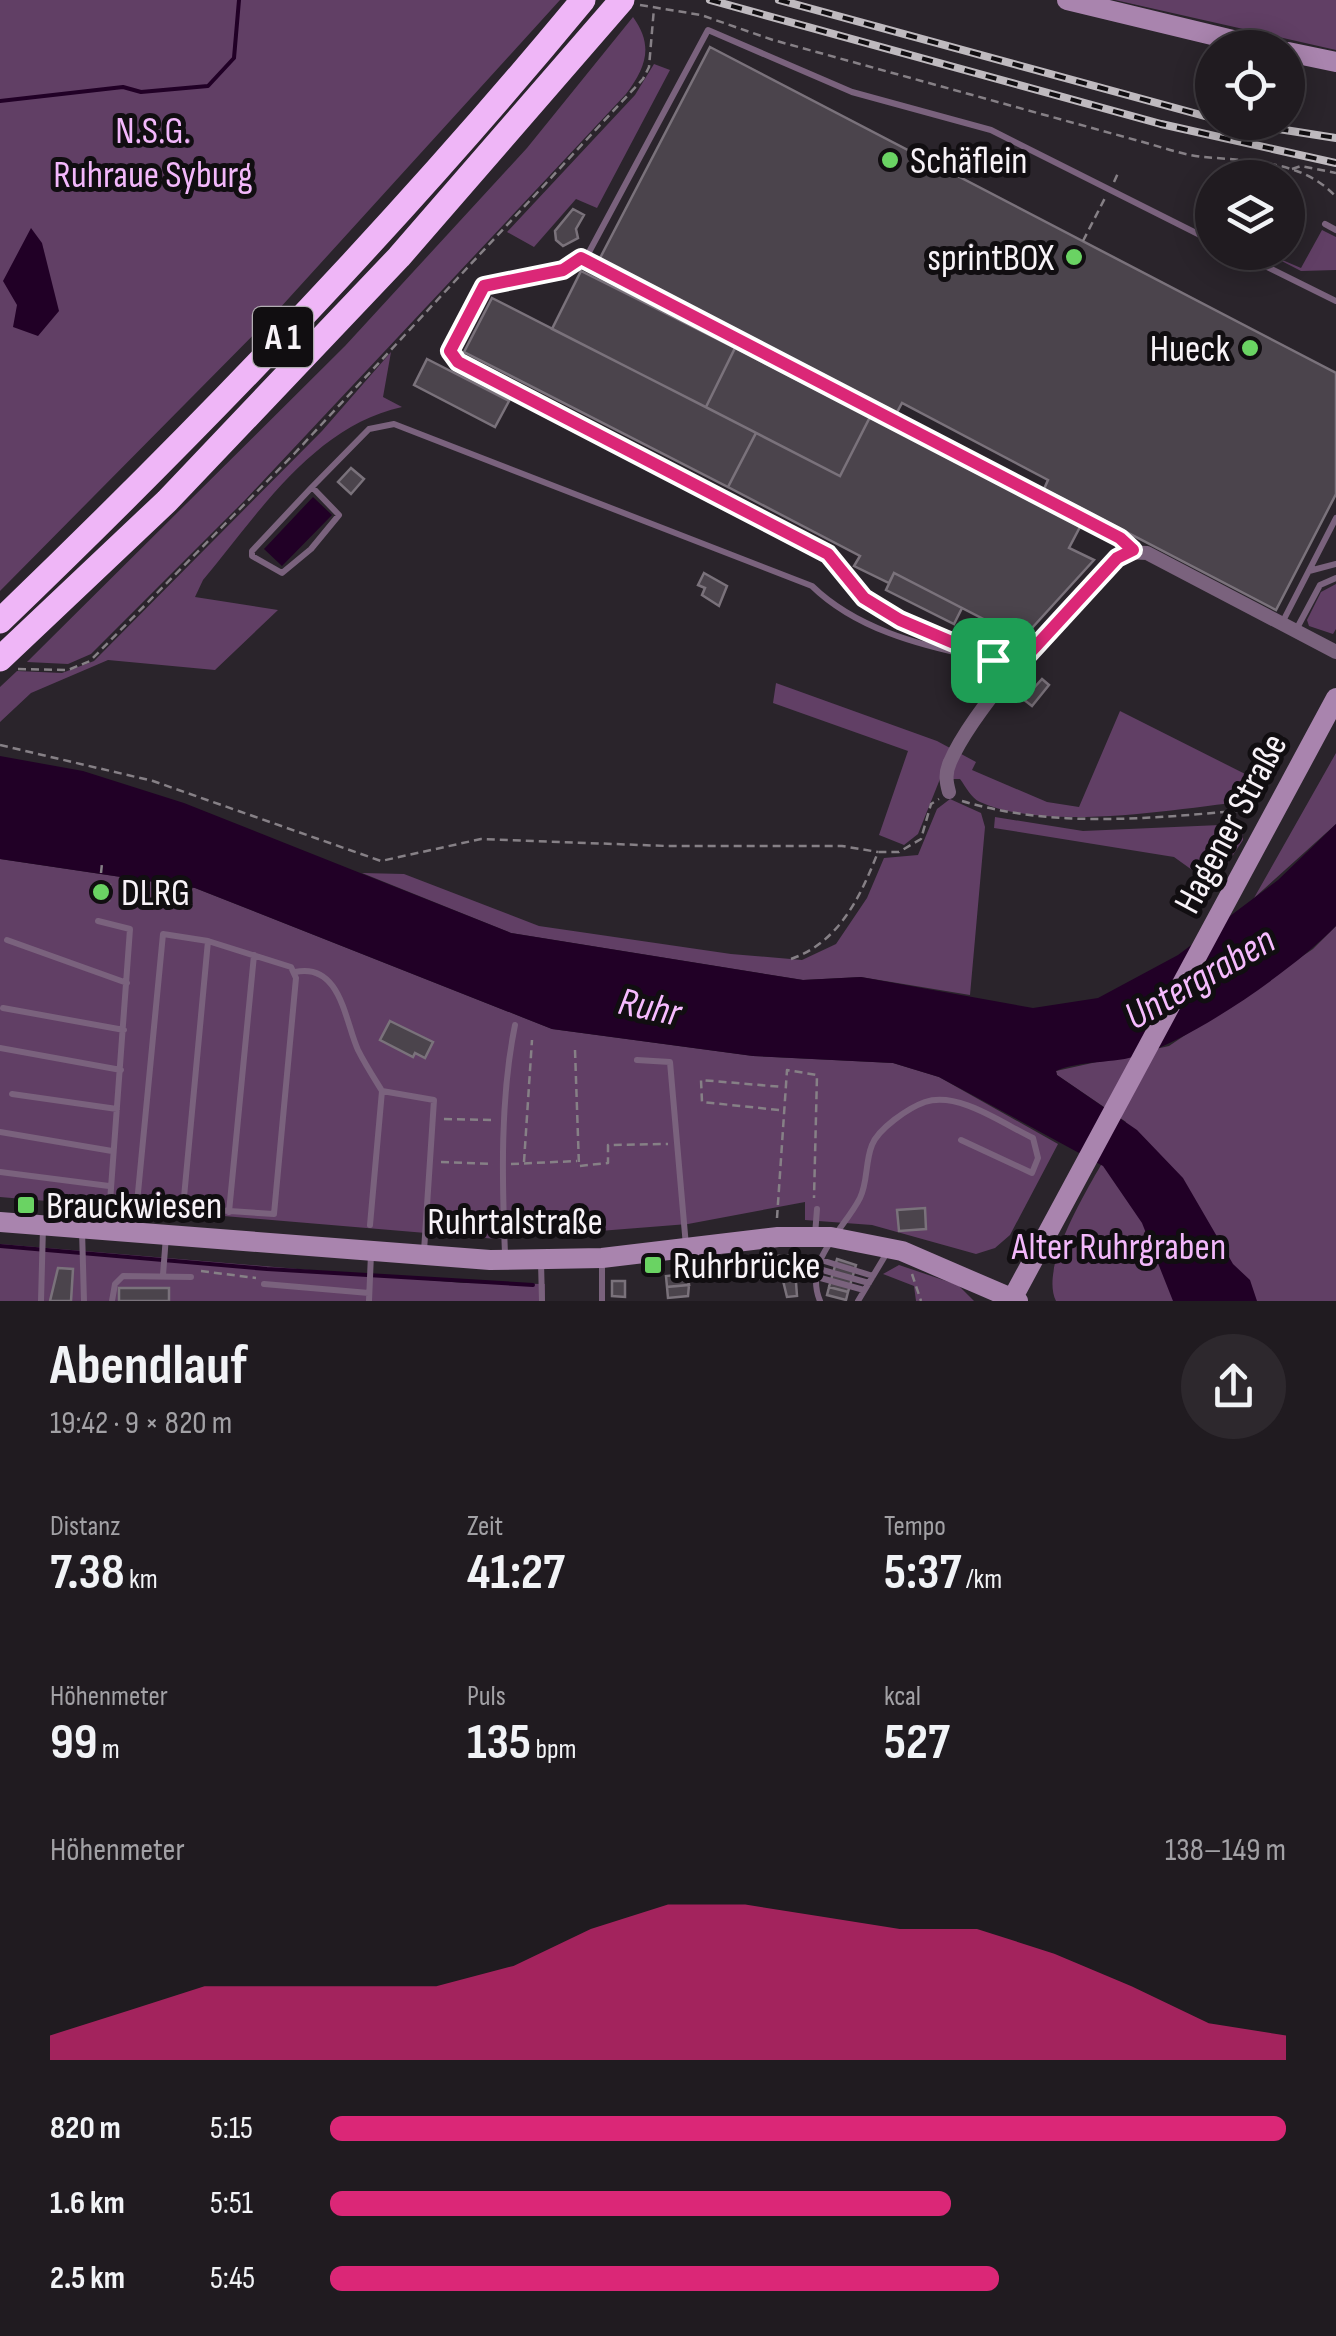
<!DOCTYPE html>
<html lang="de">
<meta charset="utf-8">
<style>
:root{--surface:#201b20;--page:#2d282d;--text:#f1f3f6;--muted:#a2a1a5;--line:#3d393e;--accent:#db2777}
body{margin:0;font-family:"Sofia Sans Condensed",sans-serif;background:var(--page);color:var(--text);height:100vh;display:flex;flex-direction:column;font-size:38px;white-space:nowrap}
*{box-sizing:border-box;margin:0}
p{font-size:32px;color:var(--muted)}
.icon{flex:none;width:55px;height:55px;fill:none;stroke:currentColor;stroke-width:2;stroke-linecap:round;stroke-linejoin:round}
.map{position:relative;height:1301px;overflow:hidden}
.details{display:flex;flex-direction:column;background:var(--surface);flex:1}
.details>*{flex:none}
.tools{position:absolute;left:1195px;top:30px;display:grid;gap:20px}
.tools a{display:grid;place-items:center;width:110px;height:110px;border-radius:50%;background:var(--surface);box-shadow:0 5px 25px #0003,0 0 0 2px var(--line);font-size:50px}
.pin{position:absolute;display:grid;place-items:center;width:85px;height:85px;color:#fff;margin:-42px;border-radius:20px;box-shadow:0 5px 15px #0006}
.round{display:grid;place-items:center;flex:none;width:105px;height:105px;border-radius:52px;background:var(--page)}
.head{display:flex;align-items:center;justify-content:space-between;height:170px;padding:0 50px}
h1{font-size:55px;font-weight:700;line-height:75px}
.figures{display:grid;grid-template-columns:repeat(3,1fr);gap:15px;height:170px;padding:10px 50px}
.figures div{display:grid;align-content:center}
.figures b{font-size:50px;font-weight:700}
.figures small{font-size:28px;font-weight:400}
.figures p{font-size:28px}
.chart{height:280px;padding:20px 50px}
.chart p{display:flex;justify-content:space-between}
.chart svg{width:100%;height:180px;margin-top:10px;fill:var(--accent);opacity:.7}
ul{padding:0 50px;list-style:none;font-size:32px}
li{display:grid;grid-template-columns:160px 120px 1fr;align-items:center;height:75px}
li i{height:25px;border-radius:12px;background:var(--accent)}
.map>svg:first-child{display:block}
.green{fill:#613f65}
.water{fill:#210026}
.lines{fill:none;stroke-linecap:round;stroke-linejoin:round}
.stream{stroke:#210026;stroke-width:4}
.building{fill:#4b444c;stroke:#7a727b;stroke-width:2.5}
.path{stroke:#868086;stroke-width:2.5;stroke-dasharray:8 5;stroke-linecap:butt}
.lane{stroke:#7a627d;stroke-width:6}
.street{stroke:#7a627d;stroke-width:14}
.secondary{stroke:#a984ae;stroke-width:20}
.highway{stroke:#efb6f7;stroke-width:25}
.rail-casing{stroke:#bfbabf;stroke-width:8}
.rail{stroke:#110e11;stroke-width:4;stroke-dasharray:11;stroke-linecap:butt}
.route-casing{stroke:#fff;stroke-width:20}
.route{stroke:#db2777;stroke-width:12}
.poi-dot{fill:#6ad363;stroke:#110e11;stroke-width:4}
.labels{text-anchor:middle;stroke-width:10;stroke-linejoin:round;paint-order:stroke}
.shield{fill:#110e11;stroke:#b3aeb3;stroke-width:2.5}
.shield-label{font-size:35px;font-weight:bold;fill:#f8f3f8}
.park-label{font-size:38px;fill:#f3b8fb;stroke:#110e11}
.poi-label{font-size:38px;fill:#f8f3f8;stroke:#110e11;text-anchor:start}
.street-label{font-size:38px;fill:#f8f3f8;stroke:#110e11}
.water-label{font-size:40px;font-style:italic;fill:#f6bbfe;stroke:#110e11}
</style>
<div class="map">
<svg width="1336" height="1301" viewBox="0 0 1336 1301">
<rect width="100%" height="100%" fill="#2a242b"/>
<path class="green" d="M0 0H560L279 309 0 591Z
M1115 0H1336V50Z
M633 17C654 46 646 67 626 94L246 499 91 654 68 664 27 662 345 346 527 148Z
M654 64 670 70 597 208 576 199 534 247 507 232 635 95Z
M1322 230 1336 237V270L1301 271 1266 253 1301 268Z
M391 352 383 397 402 407C314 426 258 514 203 580L195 597 278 610 215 670 108 660 31 693 0 722V687L17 671 62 673 94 661 322 431Z
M1336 584V629L1333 634 1309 626 1307 620 1321 592Z
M776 683 937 741 976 762 972 770 1047 802 1079 807 1120 711 1267 785 1257 800C1181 808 1049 833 980 802 971 798 966 787 960 779H940L918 834 904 845 879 835 908 751 773 703Z
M1336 753V824L1254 898Z
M950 799 981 813 985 827 970 995 861 977 803 980 511 933 362 873 404 874 539 926 731 954 802 960 836 944 867 898 884 858 918 855 937 809Z
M995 817 1083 831 1243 824V840L1213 885 1174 857 994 828Z
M0 859 195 888 552 1029 753 1056 893 1063 939 1077 1058 1144 1010 1235 995 1248 976 1254 872 1225 805 1220V1202L688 1224 497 1239 0 1197Z
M1336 926V1301H1056C1036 1261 1106 1160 1126 1122L1057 1075 1056 1071 1169 1046 1313 949Z
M0 1244 464 1283 545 1284V1301H0Z
M899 1265 958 1285 974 1301H916L914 1286 883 1274Z"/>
<path class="water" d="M31 228 42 243 59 311 38 336 13 327 17 305 3 281Z
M313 497 332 515 282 566 264 549Z
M0 756 83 771 184 803 511 933 803 980 861 977 1033 1008 1098 998 1178 955 1278 880 1336 824V926C1294 969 1197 1037 1140 1055 1114 1064 1080 1060 1056 1071L1057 1075 1137 1130 1183 1178 1233 1264 1250 1280 1257 1301H1173L1142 1223 1103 1166 939 1077 893 1063 753 1056 552 1029 195 888 0 859Z"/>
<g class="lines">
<path class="stream" d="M0 101 123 87 141 92 208 86 234 58 239 0
M0 1246 267 1269 533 1285"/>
</g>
<path class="building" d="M710 47 1336 373V494L1276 610 1044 489 1048 480 902 403 896 414 599 260Z
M573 209 584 215 576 229 578 238 563 246 556 240 555 231Z
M581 271 735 348 706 407 552 329Z
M492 298 756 433 728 487 464 352Z
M735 348 870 417 840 476 706 407Z
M427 359 509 401 495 427 414 385Z
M870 417 1081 525 1069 548 1094 560 1022 639 894 573 889 583 854 566 860 556 728 487 756 433 840 476Z
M351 468 364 479 351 494 338 482Z
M704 573 727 586 719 606 702 595 705 588 698 585Z
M894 573 962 608 954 624 886 590Z
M1025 678 1032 690 1042 679 1049 685 1032 706 1014 692Z
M93 885H110L109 900 92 898Z
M390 1021 433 1042 425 1058 415 1053 413 1057 380 1040Z
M925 1208 926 1229 899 1231 897 1210Z
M794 1255 797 1296 787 1297 777 1256Z
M777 1256 779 1277 756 1279 754 1258Z
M837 1259 856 1265 848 1292 829 1287Z
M58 1268 73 1269 71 1301H50Z
M686 1274 689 1285 667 1287 666 1276Z
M612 1281H625V1297L612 1296Z
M689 1285 688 1296 668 1298 667 1287Z
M829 1287 848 1292 846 1300 827 1295Z
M119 1288H169V1301H119Z"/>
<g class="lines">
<path class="path" d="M640 5 701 15 773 40 1150 144C1167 149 1185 155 1203 157 1249 161 1303 160 1336 197
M1292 169 1301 166 1336 173
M1114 182 1118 173
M1083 241 1105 198
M18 669 68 670 90 661 294 454 643 79 649 67 654 8
M0 745 153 781 381 861 481 839 667 846H842L878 852
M962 801C1056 829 1152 818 1248 810L1251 817
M101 873 102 863
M791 959C839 942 860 898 878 852H899L921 839 931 804 939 799
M575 1050 579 1166 608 1163V1145L668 1144
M779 1110 702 1102 701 1080 783 1087
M444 1119 496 1120
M441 1162 493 1164
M524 1162 532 1040
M511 1164 577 1161
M777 1218 787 1070 817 1075 814 1198
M201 1271 256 1278
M912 1274 921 1301"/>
<path class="lane" d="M1325 224 1336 230
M1237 252 1336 301
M581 259 1120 538 1132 549
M312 487 252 551V556L282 573 311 549 339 515 312 487 369 429 394 424 812 586C855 628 918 645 977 657
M1309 571 1336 564
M1282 623 1336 518
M1296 630 1320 585 1336 578
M1014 669 900 620 864 598 828 554 458 362 450 351 484 286 563 270 588 254 708 30 852 92 991 130 1212 241
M98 921 130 929 108 1229
M7 940 127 983
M295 972C341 962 345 1022 358 1050 365 1064 374 1078 382 1091
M3 1008 124 1030
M0 1048 121 1070
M637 1060 670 1062 686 1246
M12 1094 117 1109
M0 1132 112 1151
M0 1172 109 1186
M108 1203 274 1214 296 978 291 967 208 941 163 934 137 1203
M183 1208 208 941
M229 1212 254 955
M370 1225 382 1091 434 1100 424 1251
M82 1230 84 1301
M815 1235 817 1209
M505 1254C502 1179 500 1099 515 1025
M602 1259V1301
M821 1260 873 1276
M541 1262 542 1301
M819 1269 869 1283
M163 1275 166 1236
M817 1277 864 1290
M264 1284 369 1293
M41 1301 43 1227
M112 1301 115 1284 123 1276 191 1277
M369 1301 371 1254
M820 1301C803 1260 844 1230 860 1198 868 1182 865 1162 872 1145 878 1129 908 1108 925 1102 959 1091 1003 1124 1033 1138L1038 1158 1032 1173 961 1140
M858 1301 888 1251"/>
<path class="street" d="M949 792C946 781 945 773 950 762 973 708 1078 590 1125 552L1147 553 1336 652"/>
<path class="secondary" d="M1067 0 1266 48
M1288 52 1336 62
M0 1222 490 1260 602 1258 778 1237H831L902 1251 1018 1301
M1011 1301 1336 698"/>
<path class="highway" d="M0 621C205 424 402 219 583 0
M0 659 167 501 399 257 622 0"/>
<g class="rail-casing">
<path id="rail" d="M710 0 1161 124 1336 163
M779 0 1212 118
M1234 122 1336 138"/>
</g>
<use href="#rail" class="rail"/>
</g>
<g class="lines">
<g class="route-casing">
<path id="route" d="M581 258 1120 538 1133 550 1117 558 1015 669 900 620 864 598 828 554 458 362 450 351 484 286 563 270Z"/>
</g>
<use href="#route" class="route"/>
</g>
<g class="poi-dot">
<circle cx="890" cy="160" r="10"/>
<circle cx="1074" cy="257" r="10"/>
<circle cx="1250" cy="348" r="10"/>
<circle cx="101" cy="892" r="10"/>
<rect x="16" y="1195" width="20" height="20" rx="5"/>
<rect x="643" y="1255" width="20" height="20" rx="5"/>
</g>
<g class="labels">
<rect class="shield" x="253" y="307" width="60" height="60" rx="8"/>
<g class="shield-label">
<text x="283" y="349">A 1</text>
</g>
<g class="park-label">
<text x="153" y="143">N.S.G.<tspan x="153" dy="44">Ruhraue Syburg</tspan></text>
<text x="1119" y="1259">Alter Ruhrgraben</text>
</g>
<g class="poi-label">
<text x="910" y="173">Schäflein</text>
<text x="1054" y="270" text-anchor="end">sprintBOX</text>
<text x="1230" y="361" text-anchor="end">Hueck</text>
<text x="121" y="905">DLRG</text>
<text x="46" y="1218">Brauckwiesen</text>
<text x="673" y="1278">Ruhrbrücke</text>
</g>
<g class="street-label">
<text transform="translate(1230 823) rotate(-62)" y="13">Hagener Straße</text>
<text x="515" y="1234">Ruhrtalstraße</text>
</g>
<g class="water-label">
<text transform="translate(1199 977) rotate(-30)" y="14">Untergraben</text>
<text transform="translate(650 1006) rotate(12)" y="14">Ruhr</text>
</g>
</g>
</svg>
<div class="tools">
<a><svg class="icon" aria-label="locate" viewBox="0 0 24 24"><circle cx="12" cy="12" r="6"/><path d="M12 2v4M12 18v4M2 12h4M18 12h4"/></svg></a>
<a><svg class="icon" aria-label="layers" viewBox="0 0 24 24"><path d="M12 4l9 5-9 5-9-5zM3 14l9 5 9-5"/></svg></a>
</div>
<div class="pin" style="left:993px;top:660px;background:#1e9e55"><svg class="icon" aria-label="arrive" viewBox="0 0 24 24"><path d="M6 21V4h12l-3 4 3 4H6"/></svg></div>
</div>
<section class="details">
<div class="head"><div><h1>Abendlauf</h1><p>19:42 · 9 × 820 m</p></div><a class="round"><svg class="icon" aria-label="share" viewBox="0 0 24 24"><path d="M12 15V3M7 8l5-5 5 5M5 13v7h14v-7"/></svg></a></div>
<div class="figures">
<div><p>Distanz</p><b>7.38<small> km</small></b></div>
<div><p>Zeit</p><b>41:27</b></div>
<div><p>Tempo</p><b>5:37<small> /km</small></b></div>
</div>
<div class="figures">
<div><p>Höhenmeter</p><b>99<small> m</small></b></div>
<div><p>Puls</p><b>135<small> bpm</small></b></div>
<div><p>kcal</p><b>527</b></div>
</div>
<div class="chart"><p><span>Höhenmeter</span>138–149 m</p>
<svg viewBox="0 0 160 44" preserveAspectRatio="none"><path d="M0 44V38L10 32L20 26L30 26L40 26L50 26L60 21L70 12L80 6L90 6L100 9L110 12L120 12L130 18L140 26L150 35L160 38V44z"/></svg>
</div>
<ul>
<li><b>820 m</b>5:15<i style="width:100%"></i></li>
<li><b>1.6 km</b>5:51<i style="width:65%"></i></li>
<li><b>2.5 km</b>5:45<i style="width:70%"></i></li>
</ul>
</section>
